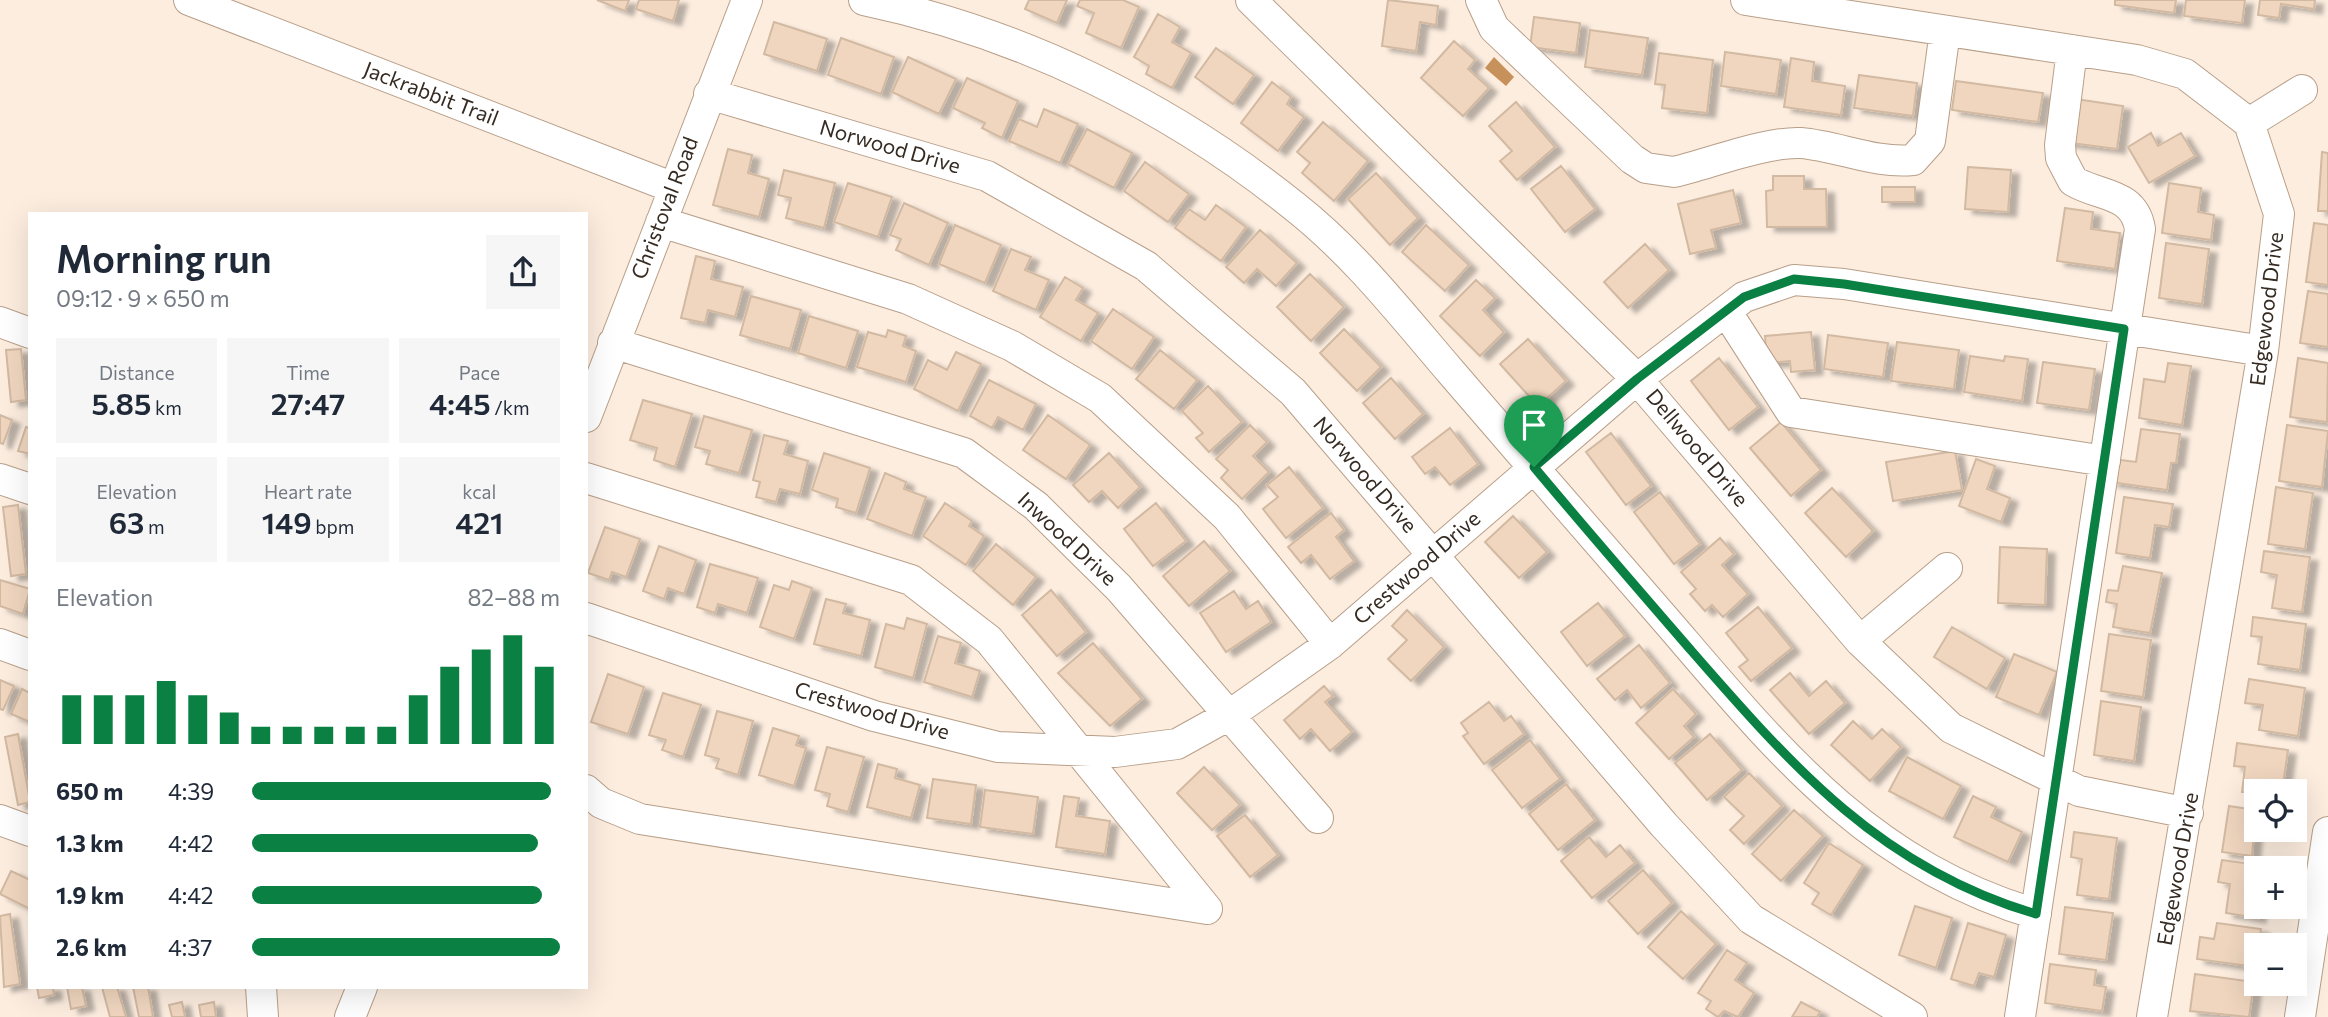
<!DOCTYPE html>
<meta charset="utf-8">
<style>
:root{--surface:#fff;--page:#f6f6f7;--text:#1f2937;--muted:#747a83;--accent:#0b8043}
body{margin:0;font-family:Commissioner,sans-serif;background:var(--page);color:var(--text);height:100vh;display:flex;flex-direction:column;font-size:26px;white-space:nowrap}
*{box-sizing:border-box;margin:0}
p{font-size:23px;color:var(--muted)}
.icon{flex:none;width:38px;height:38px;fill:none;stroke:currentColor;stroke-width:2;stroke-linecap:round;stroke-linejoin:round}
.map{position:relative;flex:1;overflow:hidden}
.side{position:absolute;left:28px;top:212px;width:560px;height:777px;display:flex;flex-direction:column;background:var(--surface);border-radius:0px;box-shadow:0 7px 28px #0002}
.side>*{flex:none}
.tools{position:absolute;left:2244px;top:779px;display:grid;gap:14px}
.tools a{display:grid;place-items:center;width:63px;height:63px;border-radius:0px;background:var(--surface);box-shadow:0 7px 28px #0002;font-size:35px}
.pin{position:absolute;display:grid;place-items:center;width:60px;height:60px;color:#fff;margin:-72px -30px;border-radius:50% 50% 50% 0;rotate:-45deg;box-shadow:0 0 7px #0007}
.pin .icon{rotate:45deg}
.round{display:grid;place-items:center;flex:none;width:74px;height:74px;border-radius:0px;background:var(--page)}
.summary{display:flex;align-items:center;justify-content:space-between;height:119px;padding:0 28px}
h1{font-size:38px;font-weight:600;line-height:52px}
.figures{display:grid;grid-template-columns:repeat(3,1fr);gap:10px;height:119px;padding:7px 28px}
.figures div{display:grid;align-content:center;border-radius:0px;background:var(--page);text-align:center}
.figures b{font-size:30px;font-weight:600}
.figures small{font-size:19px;font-weight:400}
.figures p{font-size:19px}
.chart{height:196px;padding:14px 28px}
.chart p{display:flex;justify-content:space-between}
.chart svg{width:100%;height:126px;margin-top:7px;stroke:var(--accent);stroke-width:6}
ul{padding:0 28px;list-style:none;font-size:23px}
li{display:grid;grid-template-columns:112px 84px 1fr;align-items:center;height:52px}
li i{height:18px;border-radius:9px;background:var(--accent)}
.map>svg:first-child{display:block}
.water{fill:#c7915c}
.building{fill:#f0d6bf;stroke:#d2b9a2;stroke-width:2;filter:url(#shadow)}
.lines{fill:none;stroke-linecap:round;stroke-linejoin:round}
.minor-casing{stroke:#b89f89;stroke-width:32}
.minor{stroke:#fff;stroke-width:30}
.route-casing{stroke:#fff;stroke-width:14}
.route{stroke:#0b8043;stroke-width:9}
.labels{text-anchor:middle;stroke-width:5;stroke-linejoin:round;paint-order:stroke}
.street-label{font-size:21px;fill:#352b22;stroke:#fff}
</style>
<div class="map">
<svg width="2328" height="1017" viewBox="0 0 2328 1017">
<defs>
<filter id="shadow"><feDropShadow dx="8" dy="4.5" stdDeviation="2" flood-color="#0004"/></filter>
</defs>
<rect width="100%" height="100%" fill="#fceddf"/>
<path class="water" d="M1494 57 1514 77 1506 86 1485 68Z"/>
<path class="building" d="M597 0H629L625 11Z
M639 0H679L673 21 636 9Z
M1029 0H1067L1057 23 1025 9Z
M1080 0H1123L1139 7 1121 48 1086 33 1094 13 1077 6Z
M1388 0 1438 6 1436 25 1420 22 1416 51 1382 46Z
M2115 0H2176L2174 13 2115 5Z
M2186 0H2245L2242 23 2184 16Z
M2260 0H2315L2314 9 2281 4 2279 18 2258 15Z
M1158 14 1180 27 1172 42 1191 53 1172 88 1146 74 1149 66 1134 57Z
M1534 17 1580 23 1576 53 1530 47Z
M774 22 827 39 817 71 764 54Z
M1590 30 1648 38 1642 75 1585 67Z
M841 38 894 57 881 94 828 75Z
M1454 41 1475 60 1468 69 1489 88 1463 116 1421 78Z
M1216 48 1254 75 1233 104 1195 77Z
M1725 52 1781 60 1776 94 1721 86Z
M1659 53 1713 60 1707 113 1662 108 1665 85 1655 84Z
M908 57 956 79 939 114 892 92Z
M1791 58 1814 62 1812 81 1845 86 1841 115 1784 107Z
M1859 75 1917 83 1913 116 1854 108Z
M967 78 1018 101 1002 138 982 128 985 123 953 108Z
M1956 81 2043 93 2038 122 1952 110Z
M1272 82 1291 97 1287 104 1304 117 1278 151 1241 123Z
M2069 98 2123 106 2117 149 2063 142Z
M1516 102 1555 147 1517 180 1500 161 1512 151 1489 126Z
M1044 109 1078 124 1060 163 1009 141 1019 119 1037 127Z
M1323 122 1368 161 1334 201 1302 173 1310 163 1297 152Z
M1087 129 1132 153 1114 188 1068 164Z
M2151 133 2158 146 2181 133 2195 156 2149 183 2128 147Z
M728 149 752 155 748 173 769 179 759 217 713 205Z
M2322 152 2328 153V211H2318Z
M1145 162 1189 194 1168 222 1124 191Z
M1561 166 1595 209 1565 232 1531 189Z
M1968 167 2011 170 2008 212 1965 209Z
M784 170 835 183 824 228 786 218 791 198 778 195Z
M1376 173 1418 218 1390 245 1348 199Z
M1773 176H1804V189H1826L1827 227H1767L1766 191 1773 190Z
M848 183 892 197 878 237 834 222Z
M2169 183 2201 188 2198 212 2214 215 2211 240 2162 233Z
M1882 187H1915V202H1882Z
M1733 190 1741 223 1711 230 1716 248 1690 254 1678 204Z
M904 203 948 223 929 265 896 250 901 239 890 235Z
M1216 205 1246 227 1221 261 1175 228 1189 209 1205 220Z
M2065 208 2093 212 2091 229 2120 233 2115 269 2057 261Z
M2314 223 2328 225V285L2306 282Z
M955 225 1001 245 985 283 939 264Z
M1426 225 1469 265 1445 291 1402 252Z
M1260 230 1297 263 1276 286 1257 269 1244 283 1226 267Z
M2166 243 2209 249 2202 304 2159 298Z
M1645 244 1669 270 1628 308 1604 282Z
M1011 249 1031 257 1025 270 1049 280 1036 310 993 291Z
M696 256 715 261 711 279 743 287 735 317 708 310 705 323 681 318Z
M1310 274 1344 307 1311 341 1277 307Z
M1065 277 1083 288 1076 300 1098 313 1081 341 1040 317Z
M1476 280 1495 298 1483 310 1504 332 1480 356 1440 316Z
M2308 291 2328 294V347L2300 343Z
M751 296 801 310 790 349 740 335Z
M1113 309 1154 337 1132 369 1091 341Z
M809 316 858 331 846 368 798 353Z
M1344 329 1381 367 1357 391 1320 353Z
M888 330 906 336 903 346 916 351 906 382 857 367 868 332 886 337Z
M1811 332 1815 370 1791 372 1790 361 1767 363 1765 336Z
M1828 335 1888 343 1883 377 1824 369Z
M1528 339 1566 381 1538 406 1500 364Z
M1897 342 1959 350 1954 389 1891 381Z
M21 349 26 400 11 402 6 350Z
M1160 350 1197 380 1174 409 1136 379Z
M956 352 981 364 958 411 914 389 928 360 947 370Z
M1970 356 2004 361 2005 356 2028 359 2022 401 1964 392Z
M1719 358 1758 407 1729 430 1691 381Z
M2298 358 2328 363 2327 422 2290 417Z
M2043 362 2095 369 2089 410 2037 403Z
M2168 363 2191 366 2182 425 2139 418 2144 379 2165 382Z
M1391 378 1423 414 1395 439 1363 403Z
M989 380 1036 404 1023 430 998 417 992 428 970 416Z
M1208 386 1242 422 1209 452 1196 438 1203 433 1182 411Z
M643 400 692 414 675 467 654 460 657 448 630 440Z
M0 415 12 420 3 444 0 443Z
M1048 415 1090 445 1066 479 1023 450Z
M704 416 752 430 739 473 706 464 710 451 695 447Z
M1781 422 1821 470 1791 496 1750 448Z
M1250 425 1267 442 1253 456 1269 472 1242 499 1221 478 1228 470 1216 459Z
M2287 425 2328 431 2322 487 2279 481Z
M26 427 30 428V454L18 451Z
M1450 428 1478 464 1450 485 1435 467 1425 474 1412 457Z
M2141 429 2180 434 2176 463H2171L2167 490 2110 482 2113 459 2136 462Z
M1611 433 1651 486 1626 505 1586 452Z
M764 435 788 441 784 454 808 461 800 494 780 489 776 502 756 497 760 482 753 480Z
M1955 451 1962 490 1893 501 1886 462Z
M824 453 870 468 856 513 836 507 838 499 812 490Z
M1109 453 1140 487 1118 508 1102 491 1089 502 1073 485Z
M1976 459 1995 466 1987 489 2010 498 2001 522 1959 506Z
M1289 467 1323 508 1286 538 1263 509 1278 497 1267 485Z
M885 473 906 482 904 489 926 497 912 536 867 519Z
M2276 487 2313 493 2305 549 2268 544Z
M1832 488 1873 531 1846 557 1805 513Z
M1660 492 1700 544 1674 564 1634 512Z
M2124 497 2173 504 2169 527 2155 525 2150 558 2116 553Z
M945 503 972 521 969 526 984 536 966 565 923 536Z
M1156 503 1186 541 1153 566 1124 529Z
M18 505 26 574 11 576 3 507Z
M1331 513 1344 530 1336 537 1354 561 1330 579 1311 555 1301 563 1288 547Z
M1513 516 1547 552 1519 578 1485 542Z
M605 527 640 539 626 577 612 572 609 580 588 573Z
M1720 538 1734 554 1722 565 1748 594 1723 617 1712 605 1705 611 1690 594 1696 589 1681 572Z
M1204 541 1230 571 1189 606 1163 576Z
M996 544 1036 577 1013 605 973 571Z
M659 546 696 560 684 594 668 588 664 599 643 591Z
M2000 547 2047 549 2045 605 1998 603Z
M2264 551 2310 557 2302 612 2272 608 2277 575 2261 572Z
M710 564 758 578 747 613 718 604 715 613 697 607Z
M2123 566 2162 573 2150 633 2113 627 2117 604 2106 602 2108 590 2118 591Z
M0 580 30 589 23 614 0 606Z
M792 581 812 588 794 639 760 627 774 585 789 590Z
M1051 590 1086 632 1057 656 1022 615Z
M1234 591 1246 609 1258 601 1271 622 1226 652 1200 613Z
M826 599 846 604 843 613 870 620 861 656 814 644Z
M1598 603 1625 636 1587 666 1561 632Z
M1758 607 1792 648 1751 681 1739 667 1748 660 1726 633Z
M1407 610 1444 647 1411 681 1388 659 1407 640 1392 626Z
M2253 617 2306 624 2300 670 2258 664 2262 637 2251 636Z
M907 618 927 624 913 678 875 667 886 624 904 629Z
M1952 627 2005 658 1987 689 1934 657Z
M2109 634 2151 640 2143 697 2101 691Z
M938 636 961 643 955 663 980 671 972 697 924 682Z
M1093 643 1142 699 1110 726 1058 673Z
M1639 645 1670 683 1641 708 1627 690 1615 700 1597 679Z
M2014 654 2057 672 2039 715 1996 697Z
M1790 673 1809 696 1826 681 1845 703 1809 734 1770 690Z
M608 674 644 687 628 734 591 722Z
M2249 679 2305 688 2298 736 2259 730 2263 705 2245 703Z
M0 680 14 686 3 710 0 709Z
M1324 686 1333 696 1325 702 1352 732 1330 751 1311 729 1300 739 1284 720Z
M22 689 30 693V722L11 714Z
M1673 689 1696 714 1684 726 1694 737 1669 759 1636 723Z
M663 693 701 705 683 757 662 750 666 740 649 735Z
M2101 701 2141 707 2134 761 2094 755Z
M1489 702 1504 721 1511 716 1524 734 1484 764 1463 736 1468 733 1461 723Z
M717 711 753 721 738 775 716 768 719 759 705 755Z
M1853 721 1872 739 1882 729 1901 747 1870 781 1831 745Z
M773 728 799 736 796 745 806 748 794 786 759 775Z
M18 734 30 802 18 805 5 737Z
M1710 734 1742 770 1707 800 1675 763Z
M1530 740 1560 779 1522 808 1492 770Z
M2237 743 2288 750 2282 791 2242 792 2245 767 2234 766Z
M827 747 864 757 848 812 827 806 830 794 815 790Z
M1907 757 1961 786 1943 819 1889 791Z
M878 764 897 769 895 778 920 785 911 818 867 807Z
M1204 767 1240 805 1212 830 1177 793Z
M1749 773 1782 806 1744 844 1730 830 1744 816 1724 797Z
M933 779 976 785 971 824 927 818Z
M1566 784 1595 820 1558 850 1529 814Z
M985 790 1038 797 1033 834 980 827Z
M1064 796 1079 798 1076 816 1110 821 1105 854 1056 847Z
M1973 796 1996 807 1991 817 2022 832 2008 862 1954 837Z
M2229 806 2256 810 2252 856 2222 852Z
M1794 810 1823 836 1781 881 1752 854Z
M1245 815 1278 855 1250 877 1217 836Z
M2074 832 2117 838 2109 899 2077 895 2082 859 2071 857Z
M1589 837 1606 857 1620 845 1635 863 1592 898 1561 861Z
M1829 843 1863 865 1831 915 1812 904 1819 893 1804 883Z
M2222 860 2265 866 2256 868 2258 918 2226 913 2230 884 2218 882Z
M1643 870 1672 903 1638 934 1608 901Z
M11 871 30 880V909L0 894Z
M1915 906 1952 918 1936 968 1899 955Z
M2065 907 2113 913 2106 960 2059 954Z
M1681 911 1716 944 1683 979 1648 947Z
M10 914 20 984 4 987 0 916Z
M1968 923 2006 935 1994 977 1979 973 1974 986 1951 979Z
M2217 923 2261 929 2259 945H2256V967L2197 959 2200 937 2214 939Z
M1727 950 1747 963 1735 980 1754 993 1738 1017 1724 1011 1718 1017 1706 1009 1711 1001 1698 993Z
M2050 964 2096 970 2094 985 2106 987 2102 1011 2045 1003Z
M2195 974 2254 982 2249 1017 2190 1011Z
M37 987H53L54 995 39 998Z
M67 987H82L86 1006 71 1009Z
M102 987H117L126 1017H110Z
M133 987H148L153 1017H139Z
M182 1002 185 1017H172L169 1005Z
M214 1002 216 1017H201L199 1005Z
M1801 1002 1820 1012 1817 1017H1792Z"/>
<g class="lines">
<g class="minor-casing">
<path id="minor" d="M189 0 674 188
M864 0C1021 33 1170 106 1294 206 1354 253 1402 315 1451 372 1524 457 1598 542 1671 626 1779 752 1870 865 2036 914
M1251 0 1637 379 1860 641 1951 728 2079 791 2188 813
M1481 0 1494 28 1632 159 1646 168 1674 172C1708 164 1768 141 1801 143 1838 146 1875 164 1913 160L1930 141 1945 31
M1746 0 2137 60 2185 74 2249 123 2279 214 2263 351 2152 1017
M709 94 987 176 1146 266 1293 392 1664 825 1751 919 1912 1017
M2249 123 2302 90
M661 222 908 299 1012 346 1100 398 1227 517 1330 644
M1726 311 1791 412 2105 461
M0 322 30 333
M613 343 964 453 1036 506 1119 588 1318 818
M586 417 747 0
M586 478 911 580 989 640 1207 909 640 819 601 803 586 790
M0 479 30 489
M586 618 874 716 998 747 1115 752 1177 744 1231 714 1330 644 1637 379 1744 297 1794 280 1844 284 2263 351
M1860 641 1947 568
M0 644 30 655
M0 820 30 831
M261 987 263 1017
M350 1017 362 987
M2020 1017 2140 229C2134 192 2100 197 2073 181L2061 158 2060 145 2072 50
M2300 1017 2328 832"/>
</g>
<use href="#minor" class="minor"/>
</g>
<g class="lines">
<g class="route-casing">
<path id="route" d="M1794 279 1844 284 2124 329 2036 914C1880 868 1792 766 1689 648 1637 588 1585 528 1534 467L1637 379 1744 297Z"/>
</g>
<use href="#route" class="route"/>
</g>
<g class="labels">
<g class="street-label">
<text transform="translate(431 94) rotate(21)" y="7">Jackrabbit Trail</text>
<text transform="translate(890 147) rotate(16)" y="7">Norwood Drive</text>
<text transform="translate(665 208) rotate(-69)" y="7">Christoval Road</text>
<text transform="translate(2267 309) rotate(-83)" y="7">Edgewood Drive</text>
<text transform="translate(1697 448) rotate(50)" y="7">Dellwood Drive</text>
<text transform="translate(1365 475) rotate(49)" y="7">Norwood Drive</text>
<text transform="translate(1067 539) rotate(43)" y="7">Inwood Drive</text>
<text transform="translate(1417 568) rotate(-41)" y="7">Crestwood Drive</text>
<text transform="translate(872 711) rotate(16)" y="7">Crestwood Drive</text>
<text transform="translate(2178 869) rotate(-80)" y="7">Edgewood Drive</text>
</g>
</g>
</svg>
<div class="tools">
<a><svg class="icon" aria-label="locate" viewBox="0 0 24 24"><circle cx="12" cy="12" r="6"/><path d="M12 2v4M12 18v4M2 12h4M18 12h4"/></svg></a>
<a>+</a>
<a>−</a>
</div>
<div class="pin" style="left:1534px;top:467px;background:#1e9e55"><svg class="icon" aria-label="arrive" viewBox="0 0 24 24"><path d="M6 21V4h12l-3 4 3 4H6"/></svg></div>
<section class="side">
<div class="summary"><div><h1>Morning run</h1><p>09:12 · 9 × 650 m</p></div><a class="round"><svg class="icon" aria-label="share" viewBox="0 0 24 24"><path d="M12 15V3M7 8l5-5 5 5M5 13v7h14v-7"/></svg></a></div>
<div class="figures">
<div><p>Distance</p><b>5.85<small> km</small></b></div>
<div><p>Time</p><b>27:47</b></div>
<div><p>Pace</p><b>4:45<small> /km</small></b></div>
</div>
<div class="figures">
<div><p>Elevation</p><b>63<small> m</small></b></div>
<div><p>Heart rate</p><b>149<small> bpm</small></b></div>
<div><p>kcal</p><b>421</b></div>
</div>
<div class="chart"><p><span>Elevation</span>82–88 m</p>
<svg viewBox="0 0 160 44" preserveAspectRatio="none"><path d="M5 44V27M15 44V27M25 44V27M35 44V22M45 44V27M55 44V33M65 44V38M75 44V38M85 44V38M95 44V38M105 44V38M115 44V27M125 44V17M135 44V11M145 44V6M155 44V17"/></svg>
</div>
<ul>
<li><b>650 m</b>4:39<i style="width:97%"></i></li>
<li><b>1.3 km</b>4:42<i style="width:93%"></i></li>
<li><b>1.9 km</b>4:42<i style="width:94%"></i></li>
<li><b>2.6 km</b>4:37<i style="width:100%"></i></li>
</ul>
</section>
</div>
